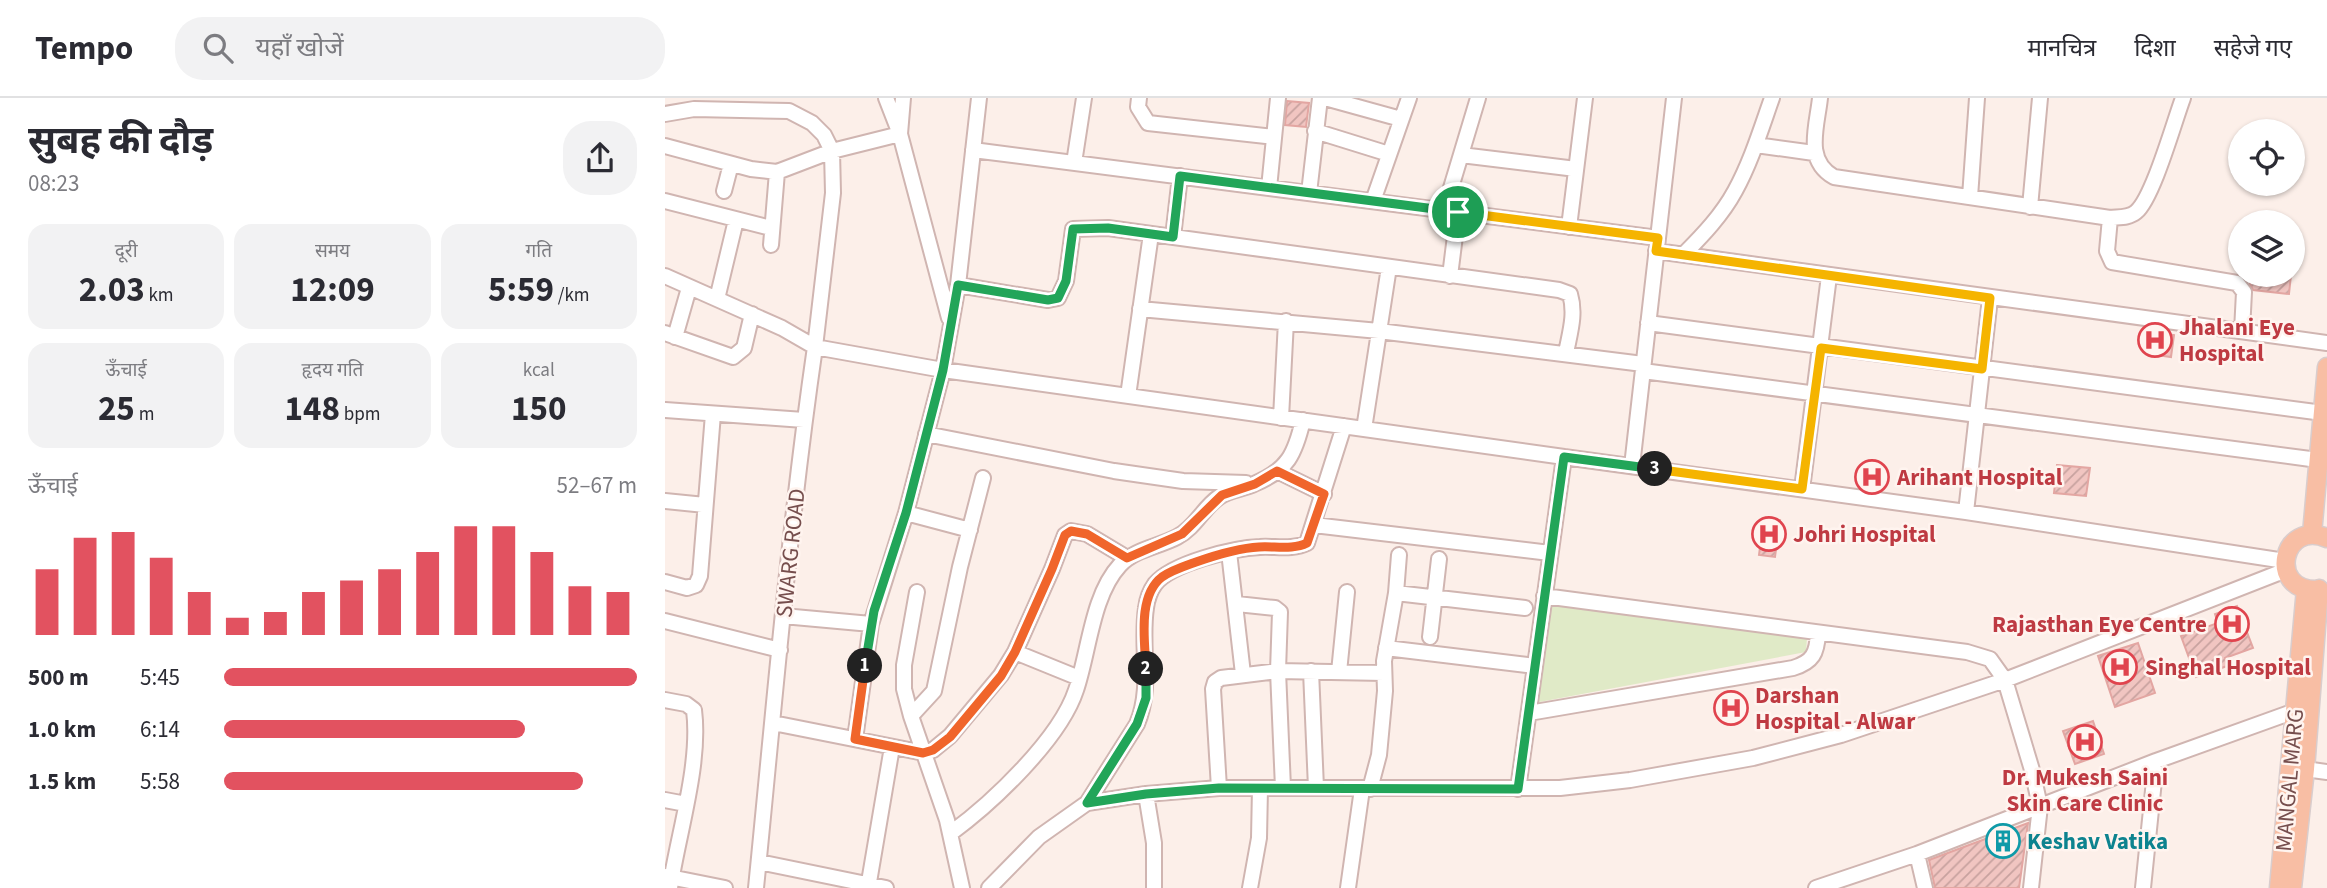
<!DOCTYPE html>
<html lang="hi">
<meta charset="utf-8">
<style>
:root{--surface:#fff;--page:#f2f2f3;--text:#2b2b33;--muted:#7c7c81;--line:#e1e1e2;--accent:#e25260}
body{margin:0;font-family:"Source Sans 3","Noto Sans Devanagari",sans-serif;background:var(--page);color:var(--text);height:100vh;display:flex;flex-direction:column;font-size:26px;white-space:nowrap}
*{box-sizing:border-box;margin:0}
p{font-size:23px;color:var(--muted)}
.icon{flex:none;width:38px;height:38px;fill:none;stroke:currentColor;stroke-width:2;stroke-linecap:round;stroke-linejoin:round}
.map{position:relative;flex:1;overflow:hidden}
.side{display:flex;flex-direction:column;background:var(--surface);width:665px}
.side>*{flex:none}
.buttons{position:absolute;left:1563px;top:21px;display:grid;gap:14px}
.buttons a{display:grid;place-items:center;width:77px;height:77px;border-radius:50%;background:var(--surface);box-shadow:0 2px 5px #0004;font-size:35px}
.pin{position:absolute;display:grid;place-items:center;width:60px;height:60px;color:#fff;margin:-30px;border:4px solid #fff;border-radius:50%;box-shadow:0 2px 7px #0007}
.km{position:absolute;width:35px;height:35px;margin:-18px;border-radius:50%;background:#222;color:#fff;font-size:19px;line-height:35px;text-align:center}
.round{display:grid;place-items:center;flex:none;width:74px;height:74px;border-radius:28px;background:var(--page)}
.overview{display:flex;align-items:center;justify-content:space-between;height:119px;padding:0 28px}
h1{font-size:38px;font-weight:700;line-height:52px}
.metrics{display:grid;grid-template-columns:repeat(3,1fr);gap:10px;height:119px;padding:7px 28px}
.metrics div{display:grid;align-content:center;border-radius:18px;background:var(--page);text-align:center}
.metrics b{font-size:35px;font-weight:700}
.metrics small{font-size:19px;font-weight:400}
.metrics p{font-size:19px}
.chart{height:196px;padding:14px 28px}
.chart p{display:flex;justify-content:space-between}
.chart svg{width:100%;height:126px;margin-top:7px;stroke:var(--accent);stroke-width:6}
ul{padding:0 28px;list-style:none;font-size:23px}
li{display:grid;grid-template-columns:112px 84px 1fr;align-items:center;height:52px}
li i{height:18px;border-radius:9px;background:var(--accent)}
header{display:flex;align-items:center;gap:42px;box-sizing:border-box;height:98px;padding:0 35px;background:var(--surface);border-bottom:2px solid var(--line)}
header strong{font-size:33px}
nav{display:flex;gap:38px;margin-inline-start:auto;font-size:24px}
.search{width:490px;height:63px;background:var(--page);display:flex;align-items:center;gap:18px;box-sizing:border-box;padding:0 24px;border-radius:28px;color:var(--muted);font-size:26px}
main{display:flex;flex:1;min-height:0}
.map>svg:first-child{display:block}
.park{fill:#e0eac7}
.building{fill:url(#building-hatch);stroke:#e3a6a2;stroke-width:2}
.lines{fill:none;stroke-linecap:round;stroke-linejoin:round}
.minor-casing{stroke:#d0b5b1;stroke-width:18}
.major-casing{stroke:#d9cdcd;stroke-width:21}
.minor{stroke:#fff;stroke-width:14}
.major{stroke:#f8bea4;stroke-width:18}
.split-1-casing{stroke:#fff;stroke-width:14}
.split-2-casing{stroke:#fff;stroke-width:14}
.split-3-casing{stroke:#fff;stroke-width:14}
.split-4-casing{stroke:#fff;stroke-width:14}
.split-1{stroke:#22a559;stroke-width:9}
.split-2{stroke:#f0652b;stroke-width:9}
.split-3{stroke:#22a559;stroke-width:9}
.split-4{stroke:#f5b400;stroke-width:9}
.labels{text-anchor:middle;stroke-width:5;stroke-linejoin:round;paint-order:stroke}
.health-label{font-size:23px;font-weight:bold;fill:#be3a42;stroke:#fff4ef;text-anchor:start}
.street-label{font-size:23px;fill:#764e4d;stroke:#fff4ef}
.culture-label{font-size:23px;font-weight:bold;fill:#0d838f;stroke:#fff4ef;text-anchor:start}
</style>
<header>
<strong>Tempo</strong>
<div class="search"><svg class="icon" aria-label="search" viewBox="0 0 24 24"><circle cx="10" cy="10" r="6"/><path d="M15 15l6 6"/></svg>यहाँ खोजें</div>
<nav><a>मानचित्र</a><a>दिशा</a><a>सहेजे गए</a></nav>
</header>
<main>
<section class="side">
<div class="overview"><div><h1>सुबह की दौड़</h1><p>08:23</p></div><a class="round"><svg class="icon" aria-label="share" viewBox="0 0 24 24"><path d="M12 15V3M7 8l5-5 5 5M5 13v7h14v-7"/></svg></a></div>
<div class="metrics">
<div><p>दूरी</p><b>2.03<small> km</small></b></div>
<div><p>समय</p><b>12:09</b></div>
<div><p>गति</p><b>5:59<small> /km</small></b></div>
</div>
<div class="metrics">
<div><p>ऊँचाई</p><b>25<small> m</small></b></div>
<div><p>हृदय गति</p><b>148<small> bpm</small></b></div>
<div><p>kcal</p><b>150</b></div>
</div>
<div class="chart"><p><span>ऊँचाई</span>52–67 m</p>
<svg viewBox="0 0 160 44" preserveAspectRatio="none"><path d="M5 44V21M15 44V10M25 44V8M35 44V17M45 44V29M55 44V38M65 44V36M75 44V29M85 44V25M95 44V21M105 44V15M115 44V6M125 44V6M135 44V15M145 44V27M155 44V29"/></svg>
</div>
<ul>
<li><b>500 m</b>5:45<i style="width:100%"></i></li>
<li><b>1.0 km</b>6:14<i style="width:73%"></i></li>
<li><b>1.5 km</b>5:58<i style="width:87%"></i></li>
</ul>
</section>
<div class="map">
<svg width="1662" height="790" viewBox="0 0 1662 790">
<defs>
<pattern id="building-hatch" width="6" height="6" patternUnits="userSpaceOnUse" patternTransform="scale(1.75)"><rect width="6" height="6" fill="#f1c5c1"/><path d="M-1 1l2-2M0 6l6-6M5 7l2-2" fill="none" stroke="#c8a29f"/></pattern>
</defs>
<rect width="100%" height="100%" fill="#fcefe9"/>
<path class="park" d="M887 506 1142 540 1141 554 869 605 870 568Z"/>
<path class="building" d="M622 3 644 5 641 29 620 27Z
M1586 177H1626L1624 196 1588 192 1585 186Z
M1479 233 1509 237 1506 259 1484 256V249L1477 248Z
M1392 367 1425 370 1421 398 1389 395Z
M1099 420 1115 422 1110 459 1094 457Z
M1572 508 1588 550 1560 560 1562 568 1531 579 1516 538 1553 525 1550 516Z
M1473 545 1490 595 1450 609 1433 558Z
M1073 598 1075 621 1057 623 1055 600Z
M1428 623 1439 656 1410 666 1398 633Z
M1363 725 1354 790H1270L1264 762Z"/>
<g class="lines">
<g class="minor-casing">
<path id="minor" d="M221 0 235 36 284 220
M314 0 293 187 278 272 899 359
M474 0 473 9 483 25 609 39
M660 0 736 21
M1155 0C1152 29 1139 62 1169 79L1445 120C1454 119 1464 120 1471 114 1488 100 1509 24 1518 0
M0 16 29 11 124 13 147 25 159 37 167 53 168 95 150 249 117 230 0 178
M650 33 724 56
M1091 47 1149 55
M0 48 86 71 112 74 167 53 235 36 238 0
M308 52 993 140
M796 57 911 71
M409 65 419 0
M604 90 613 0
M59 93 66 66
M644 95 655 0
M1305 99 1312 0
M0 103 106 130
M708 103 744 0
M1365 109 1375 0
M779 113 813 0
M1445 120 1442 153 1447 164 1572 185 1579 194 1577 233
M904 129 920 0
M508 139 515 78
M106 147 112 74
M991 153 1662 245
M1018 157C1038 137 1057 117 1070 93 1086 64 1096 31 1107 0
M785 178 793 114
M293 187 383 202 393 200 401 183 408 131 443 130 894 192 905 196C911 216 905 234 901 255
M52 201 71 122
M475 211 714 233 978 266
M983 225 1658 315
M0 235 68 259 79 250 87 216
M10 239 24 190
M978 273 1653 362
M463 298 486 136
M0 312 139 322
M616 320 621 223
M699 331 724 169
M261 336 449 373 518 383 581 385
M967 368 1009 0
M612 373 659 396
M1137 391 1164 178
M0 403 40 407
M1301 414 1325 200
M241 415 305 432
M649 427 885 455
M564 454 578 576
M0 484 22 490 31 487 35 478 48 316
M252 494 239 567V591L246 618 282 722 297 790
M731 495 860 510
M879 498 1302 554 1325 561 1340 582 1367 672 1375 708 1366 790
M572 506 610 510 615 514 613 573 618 690
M118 518 206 526
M0 523 115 552
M765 539 774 461
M721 550 870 568
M350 554 414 580
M646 573 651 690
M674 574 682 494
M0 602 21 606 29 612C36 666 13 736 5 790
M864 615 1128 570C1148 564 1152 555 1153 535
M246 618 269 593 295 469 318 380
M108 625 259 655 268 652 285 638 336 577 350 554 387 471 400 437 406 433 422 436 462 460
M1640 671 1662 674
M554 690 548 591 550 584 556 580 613 573 719 575
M705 691 714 657 720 593 719 563 731 495 734 457
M853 691 899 359 1301 414 1620 463
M481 696 489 745V790
M0 702 21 706
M422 705 472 626C488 588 475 550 481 510 482 502 485 493 490 486 507 465 569 450 595 449 610 448 628 452 642 445L679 328
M286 735C327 705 395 641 411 592 424 554 427 497 455 467 470 451 493 449 512 439 530 430 538 410 554 399 564 392 578 391 589 386 623 372 630 356 638 322
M1252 756 1260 790
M94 764 221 790
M0 778 60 790
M91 790C109 610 124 428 150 249L278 272 241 415 206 526 190 641
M203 790 227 649
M324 790 374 739 422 705 481 696 554 690H895L965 682 1088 660 1176 637 1340 582 1621 472
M585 790 594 740 595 690
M683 790 697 691
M1151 790 1252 756 1491 663
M1478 790 1491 663 1630 613"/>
</g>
<g class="major-casing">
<path id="major" d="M1647 436 1662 269
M1651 492C1602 492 1617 421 1662 440
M1614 790 1641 491
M1627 790 1640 671 1654 491"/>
</g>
<use href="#minor" class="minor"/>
<use href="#major" class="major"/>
</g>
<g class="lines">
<g class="split-1-casing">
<path id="split-1" d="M200 568 209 513 241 415 278 272 293 187 383 202 393 200 401 183 408 131 443 130 508 139 515 78 793 114"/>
</g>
<g class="split-2-casing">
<path id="split-2" d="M200 568 190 641 258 655 268 652 285 639 336 578 350 554 387 471 400 437 406 433 422 436 462 460 517 436 557 397 590 386 612 373 659 396 642 445C628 452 610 448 594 449 573 450 551 457 531 464 520 468 507 472 497 479 472 498 480 544 481 571"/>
</g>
<g class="split-3-casing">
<path id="split-3" d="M481 571V600L472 626 422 705 481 696 554 690 853 691 899 359 990 371"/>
</g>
<g class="split-4-casing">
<path id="split-4" d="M793 114 993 140 991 153 1325 200 1317 271 1156 250 1137 391 990 371"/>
</g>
<use href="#split-1" class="split-1"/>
<use href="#split-2" class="split-2"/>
<use href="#split-3" class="split-3"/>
<use href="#split-4" class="split-4"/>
</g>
<defs>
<g id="hospital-ring" transform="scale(1.75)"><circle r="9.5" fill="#fff4ef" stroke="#e0444e" stroke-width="1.5"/><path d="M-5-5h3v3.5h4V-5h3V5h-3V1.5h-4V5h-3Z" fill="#e0444e"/></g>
<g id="building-ring" transform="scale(1.75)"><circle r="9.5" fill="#fff4ef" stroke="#0f9aa8" stroke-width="1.5"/><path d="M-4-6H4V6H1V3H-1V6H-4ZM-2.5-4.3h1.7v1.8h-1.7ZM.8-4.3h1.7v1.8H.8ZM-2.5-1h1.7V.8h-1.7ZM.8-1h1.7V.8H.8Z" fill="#0f9aa8"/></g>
</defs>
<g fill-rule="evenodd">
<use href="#hospital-ring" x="1490" y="242"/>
<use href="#hospital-ring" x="1207" y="379"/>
<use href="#hospital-ring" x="1104" y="436"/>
<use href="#hospital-ring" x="1567" y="526"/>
<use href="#hospital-ring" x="1455" y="569"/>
<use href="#hospital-ring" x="1066" y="610"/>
<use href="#hospital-ring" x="1420" y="644"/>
<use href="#building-ring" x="1338" y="743"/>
</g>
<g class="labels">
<g class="health-label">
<text x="1514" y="237">Jhalani Eye<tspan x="1514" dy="26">Hospital</tspan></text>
<text x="1232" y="387">Arihant Hospital</text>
<text x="1128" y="444">Johri Hospital</text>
<text x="1542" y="534" text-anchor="end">Rajasthan Eye Centre</text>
<text x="1480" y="577">Singhal Hospital</text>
<text x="1090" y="605">Darshan<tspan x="1090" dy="26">Hospital - Alwar</tspan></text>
<text x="1420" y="687" text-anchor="middle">Dr. Mukesh Saini<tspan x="1420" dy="26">Skin Care Clinic</tspan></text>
</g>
<g class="street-label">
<text transform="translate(125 455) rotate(-84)" y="8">SWARG ROAD</text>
<text transform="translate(1624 682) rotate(-85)" y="8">MANGAL MARG</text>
</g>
<g class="culture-label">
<text x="1362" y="751">Keshav Vatika</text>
</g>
</g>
</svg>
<div class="buttons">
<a><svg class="icon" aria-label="locate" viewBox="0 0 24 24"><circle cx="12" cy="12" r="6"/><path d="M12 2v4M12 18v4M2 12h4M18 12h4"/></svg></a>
<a><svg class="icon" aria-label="layers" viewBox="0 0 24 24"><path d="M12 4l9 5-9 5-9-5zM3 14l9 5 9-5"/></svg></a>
</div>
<div class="pin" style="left:793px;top:114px;background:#1e9e55"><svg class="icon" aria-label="arrive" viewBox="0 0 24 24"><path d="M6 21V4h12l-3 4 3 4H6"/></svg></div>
<b class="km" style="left:200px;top:568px">1</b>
<b class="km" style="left:481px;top:571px">2</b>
<b class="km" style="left:990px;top:371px">3</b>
</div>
</main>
